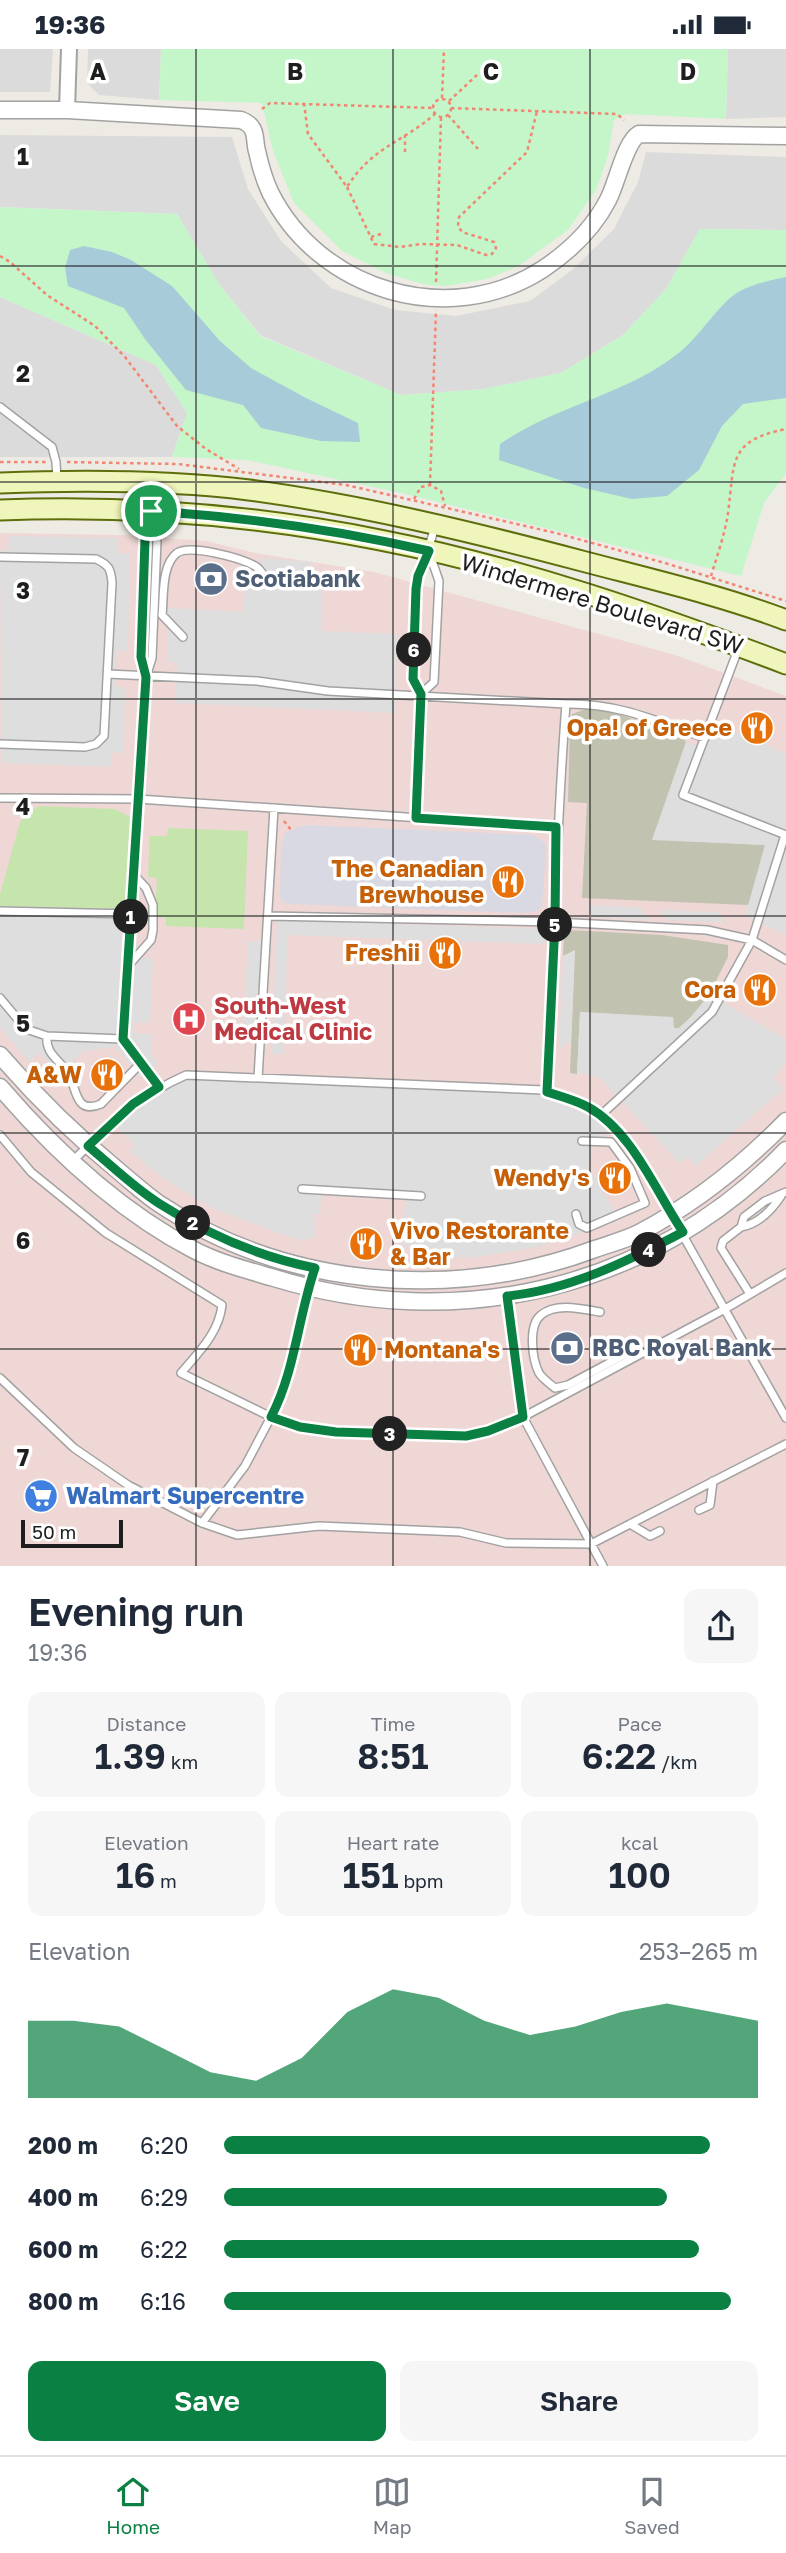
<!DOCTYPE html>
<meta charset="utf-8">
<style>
:root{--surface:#fff;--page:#f6f6f7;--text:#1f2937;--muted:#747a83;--line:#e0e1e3;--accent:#0b8043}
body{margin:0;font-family:"Golos Text",sans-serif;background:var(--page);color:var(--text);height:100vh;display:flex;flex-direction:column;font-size:26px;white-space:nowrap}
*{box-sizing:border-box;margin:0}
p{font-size:23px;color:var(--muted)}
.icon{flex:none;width:38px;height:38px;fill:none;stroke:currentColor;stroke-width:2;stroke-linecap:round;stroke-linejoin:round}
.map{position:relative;height:1517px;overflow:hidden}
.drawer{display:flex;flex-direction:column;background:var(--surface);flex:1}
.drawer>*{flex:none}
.scale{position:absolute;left:21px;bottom:18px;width:102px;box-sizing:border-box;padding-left:7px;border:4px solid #1e1e1e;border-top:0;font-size:19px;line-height:24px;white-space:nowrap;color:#1e1e1e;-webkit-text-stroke:5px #fff;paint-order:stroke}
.pin{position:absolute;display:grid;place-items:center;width:60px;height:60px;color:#fff;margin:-30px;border:4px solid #fff;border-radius:50%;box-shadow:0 2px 7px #0007}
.km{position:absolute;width:35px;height:35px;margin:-18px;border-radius:50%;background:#222;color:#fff;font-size:19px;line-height:35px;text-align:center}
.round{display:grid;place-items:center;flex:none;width:74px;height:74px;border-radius:14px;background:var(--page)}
.headline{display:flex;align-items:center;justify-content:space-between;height:119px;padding:0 28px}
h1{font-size:38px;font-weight:600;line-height:52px}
.figures{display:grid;grid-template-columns:repeat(3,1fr);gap:10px;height:119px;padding:7px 28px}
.figures div{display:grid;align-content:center;border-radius:14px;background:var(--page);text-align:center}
.figures b{font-size:35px;font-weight:600}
.figures small{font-size:19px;font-weight:400}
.figures p{font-size:19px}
.chart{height:196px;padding:14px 28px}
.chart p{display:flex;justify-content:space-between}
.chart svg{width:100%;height:126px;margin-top:7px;fill:var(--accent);opacity:.7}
.button{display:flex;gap:14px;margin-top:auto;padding:14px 28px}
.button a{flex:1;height:80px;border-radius:14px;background:var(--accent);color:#fff;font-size:28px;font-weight:600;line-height:80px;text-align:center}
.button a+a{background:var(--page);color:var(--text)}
ul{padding:0 28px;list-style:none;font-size:23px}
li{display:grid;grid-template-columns:112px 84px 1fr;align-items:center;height:52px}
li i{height:18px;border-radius:9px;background:var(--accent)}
.status{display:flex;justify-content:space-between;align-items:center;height:49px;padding:0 35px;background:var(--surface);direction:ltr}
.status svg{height:19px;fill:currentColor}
.tab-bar{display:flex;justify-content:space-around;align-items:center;height:98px;border-top:2px solid var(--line);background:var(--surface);font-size:19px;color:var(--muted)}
.tab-bar a{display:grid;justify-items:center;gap:4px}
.tab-bar .on{color:var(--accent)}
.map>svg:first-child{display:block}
.residential{fill:#dcdbdb}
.commercial{fill:#eed7d4}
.construction{fill:#c1c2b0}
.grass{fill:#c6e5ad}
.park{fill:#c4f6ca}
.parking{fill:#dedede}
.plaza{fill:#d9d9e4}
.water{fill:#a7cbd9}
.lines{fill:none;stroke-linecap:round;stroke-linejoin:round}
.service-casing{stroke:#a2a2a2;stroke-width:10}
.minor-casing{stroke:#a2a2a2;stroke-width:18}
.tertiary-casing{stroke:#a2a2a2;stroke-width:19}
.secondary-casing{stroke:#5e6e0c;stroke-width:23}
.path{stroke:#f18673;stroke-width:2.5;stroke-dasharray:3.5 3.5;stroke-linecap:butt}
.service{stroke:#fff;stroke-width:7}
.minor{stroke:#fff;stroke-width:14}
.tertiary{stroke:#fff;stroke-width:16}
.secondary{stroke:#eff5bb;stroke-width:19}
.route-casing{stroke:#fff;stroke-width:14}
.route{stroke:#0b8043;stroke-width:9}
.grid{fill:none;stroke:#1e1e1e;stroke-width:2;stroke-opacity:0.55}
.labels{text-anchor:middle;stroke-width:7;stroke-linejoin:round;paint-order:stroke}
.service-label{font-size:23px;font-weight:bold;fill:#4e5e75;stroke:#fff;text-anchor:start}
.street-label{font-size:23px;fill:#1e1e1e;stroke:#fff}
.food-label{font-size:23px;font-weight:bold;fill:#c56008;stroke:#fff;text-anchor:end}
.health-label{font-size:23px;font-weight:bold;fill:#be3a42;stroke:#fff;text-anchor:start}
.shop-label{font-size:23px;font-weight:bold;fill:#366cbe;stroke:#fff;text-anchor:start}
.grid-label{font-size:23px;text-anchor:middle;font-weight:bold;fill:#1e1e1e;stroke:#fff;stroke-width:7;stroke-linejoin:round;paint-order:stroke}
</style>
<div class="status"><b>19:36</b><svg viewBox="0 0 49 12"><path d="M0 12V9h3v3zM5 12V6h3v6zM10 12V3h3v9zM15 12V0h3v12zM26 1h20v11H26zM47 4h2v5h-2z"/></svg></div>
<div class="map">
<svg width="786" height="1517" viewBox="0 0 786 1517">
<rect width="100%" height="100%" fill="#eeebe4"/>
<path class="residential" d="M0 0H53L50 43H0Z
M88 0H161L159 51 99 46 87 34Z
M728 0H786V68L726 70Z
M0 86 232 88 248 140 281 192 331 239 395 261 456 267 530 252 572 221 614 180 638 133 646 103 786 108V181L700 180 666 240 623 286 561 324 484 340 401 346 260 286 219 235 177 165 0 158Z
M0 248 156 316 187 364 172 408H0Z"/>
<path class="commercial" d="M0 484 122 486 206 492 255 504 374 523 675 606 786 647V1517H0Z"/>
<path class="construction" d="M589 659 601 660 681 685 686 693 653 790 765 796 749 856 582 849 587 754 568 753 570 675 572 665Z
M567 881 662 886 728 896V908L709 946 691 968 679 979H673V969L580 963 577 1025 570 1024 575 902 563 907 564 884Z"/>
<path class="grass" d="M39 757 115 760 130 768 125 860 0 857V845L20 773 27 764Z
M168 779 248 782 244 880 166 877V869L155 868 157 829 148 828 150 787H167Z"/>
<path class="park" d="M161 0H728L726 70 625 65 614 71 608 107 596 141 568 181 517 218 487 230 446 237 427 236 388 225 342 202 294 154 273 102 262 54 159 51Z
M0 158 177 165 219 235 260 287 401 346 484 340 561 324 623 286 666 240 700 180 786 181V424L764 454 741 527 401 444 247 411 172 408 187 364 156 316 0 248Z"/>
<path class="parking" d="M9 487 117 489V504L130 505 128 602H117L115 637 125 639 124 703 112 704V718L2 714 0 502H8Z
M261 509 311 513 309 529 323 530 322 582 397 585 396 664 175 654 177 614 167 613 168 559 243 563 246 526 259 527Z
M713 673 786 705V886L745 867 765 796 652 791 686 693 701 699Z
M587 856 640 859 649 871 592 868Z
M0 857 125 860 140 907 153 910 150 974 134 973 133 984 152 985V1005L157 1015 140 1028 115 997 82 1003 61 1025 40 1004 29 1013 0 979Z
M660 861 719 863 724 873 665 871Z
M277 871 546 880V895L288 886 283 1005H272Z
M263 892 258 992 243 991 248 893Z
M575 901 571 992 559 1000 563 907Z
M709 946 786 990V1012L774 1029 783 1040 696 1117 688 1108 679 1114 601 1030 587 1025H577L580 963 673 968 674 979H679L691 968Z
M179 1029 548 1043 589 1058 612 1078 592 1099 588 1117 620 1171 537 1198 476 1208 415 1210V1197H402L406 1146 322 1142 320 1164 314 1166 315 1188 301 1192 214 1160 168 1133 130 1103 135 1096 112 1075Z"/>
<path class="plaza" d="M306 776 534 786 545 795 546 799 542 857 539 861 526 864 289 855 282 852 280 848 281 797 286 783Z"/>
<path class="water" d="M84 197 112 203 131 211 172 237 220 292 251 319 306 349 358 374 360 393 321 392 261 379 243 356 186 341 145 290 124 259 68 237 65 219 70 201Z
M786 228V349L743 355 722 377 699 421 667 447 632 450 584 439 499 411 500 395C556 356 627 346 680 303 698 289 722 251 740 242 754 235 771 231 786 228Z"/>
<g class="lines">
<g class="service-casing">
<path id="service" d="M0 358 52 398 56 413 57 432
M151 477 157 492 152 609 146 628 123 990 159 1038
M0 508 96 510C109 516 111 520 112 534L104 687 96 695 85 698 0 695
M183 588 162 566C164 549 161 516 177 504 190 495 241 509 255 517 261 520 265 529 269 534
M739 598 683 746 786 786
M108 625 257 632 328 642 566 655C556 784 553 914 547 1043
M146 627 140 608 145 491 151 477
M421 645 434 633 439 532 430 506
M566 655C619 654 656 672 705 689
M0 749 138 750 556 778
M416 769 421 645 413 630 416 540C419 518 430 499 435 477
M0 862 131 865
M268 867 555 873 707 881 752 891 786 911
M128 917 151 891 153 881V856L146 839 133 825
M0 949 26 980 47 987 123 990
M47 987C45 1006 61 1011 69 1026 77 1040 75 1066 101 1055L141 1014
M258 1029 274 759
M600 1067 712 963 752 891 785 786
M0 1086 31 1123 106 1184 222 1256C219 1284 198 1304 181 1324L271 1368 300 1378 345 1384 466 1387 488 1383 523 1368 725 1260 786 1224
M72 1113C107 1077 140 1046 186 1026L543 1041 589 1058 612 1078 641 1112 786 1369
M302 1140 421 1147
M576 1165 579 1175 587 1179 645 1154 630 1119 611 1093 582 1092
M741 1178C759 1175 771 1162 781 1147
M750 1245 721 1199 723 1192 741 1178 744 1168 765 1152 786 1143
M507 1247 523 1368 603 1517
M600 1263C583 1260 556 1253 541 1266 528 1276 532 1310 539 1324 542 1329 550 1335 555 1339L568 1336 624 1306
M0 1329 74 1399 128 1436 202 1474 237 1486 319 1477 460 1483 506 1494 591 1495 786 1395
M699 1461 710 1456 713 1432
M202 1474 245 1417 282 1347 315 1220
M630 1475 650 1487 660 1482"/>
</g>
<g class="minor-casing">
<path id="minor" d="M67 61 69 0"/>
</g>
<g class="tertiary-casing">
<path id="tertiary" d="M0 61H67L241 71C246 73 251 76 253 81 256 87 255 96 257 102 260 116 264 130 270 143 319 242 449 281 543 220 570 202 593 180 608 151 617 134 625 93 639 85L786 87
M0 1006C37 1049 77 1088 121 1124 133 1134 145 1145 158 1154 285 1239 453 1253 595 1200 609 1195 625 1191 639 1184 694 1155 743 1116 786 1072
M0 1038C55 1102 119 1162 194 1201 219 1214 247 1221 274 1229 457 1285 651 1241 786 1101"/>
</g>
<g class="secondary-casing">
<path id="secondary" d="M0 434C82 431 168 431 249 441 362 456 472 483 582 512 650 530 720 546 786 571
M0 461C127 456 255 466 380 491 519 518 654 565 786 615"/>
</g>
<path class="path" d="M442 49 444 0
M433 59a9 9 0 1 1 18 0a9 9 0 1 1-18 0Z
M449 52 477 26
M304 54 308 85 347 138C373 97 402 94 435 65
M451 59 617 65 624 71
M262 60 270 54 432 59
M448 66 478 100
M405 103V85
M347 138 374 195 400 198 420 195 457 196 486 206 492 205 496 199 494 193 462 183 458 177 459 168 527 103 537 62
M371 188 381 185
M0 207 10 213 47 246 95 277 125 308 177 377 206 400 239 420
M436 233 441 68
M0 413H47
M67 413 178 415 346 436 556 484 665 514 786 552
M430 436 436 261
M414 450 421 438 430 436 441 442 445 457
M711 527C717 507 725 485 728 464 735 413 727 392 786 380
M284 772 291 781"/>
<use href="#service" class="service"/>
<use href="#minor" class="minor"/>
<use href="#tertiary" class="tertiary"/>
<use href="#secondary" class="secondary"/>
</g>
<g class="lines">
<g class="route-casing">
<path id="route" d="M151 462C245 468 338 481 429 502L418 527 416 540 413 630 421 645 416 769 556 778 555 873 547 1043C560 1047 575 1051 588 1058 632 1082 656 1143 683 1183 628 1212 570 1241 507 1247L523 1368 488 1382 466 1387 336 1383 300 1378 271 1368C295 1323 298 1268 315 1219 260 1208 207 1185 160 1155 134 1139 111 1116 88 1097L133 1055 159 1038 123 990 146 628 141 608 145 491 150 477Z"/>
</g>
<use href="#route" class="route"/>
</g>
<path class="grid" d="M196 0V1517M393 0V1517M590 0V1517M0 217H786M0 433H786M0 650H786M0 867H786M0 1084H786M0 1300H786"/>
<defs>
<g id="bank-disc" transform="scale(1.75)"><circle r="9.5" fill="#5c6f8a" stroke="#fff"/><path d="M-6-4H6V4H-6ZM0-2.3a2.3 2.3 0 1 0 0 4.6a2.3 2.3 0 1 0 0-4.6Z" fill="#fff"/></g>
<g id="restaurant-disc" transform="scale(1.75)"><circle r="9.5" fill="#e8710a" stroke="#fff"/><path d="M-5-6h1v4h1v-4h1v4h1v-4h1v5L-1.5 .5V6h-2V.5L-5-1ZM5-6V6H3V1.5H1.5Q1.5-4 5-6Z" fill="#fff"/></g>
<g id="hospital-disc" transform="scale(1.75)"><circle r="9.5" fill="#e0444e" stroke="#fff"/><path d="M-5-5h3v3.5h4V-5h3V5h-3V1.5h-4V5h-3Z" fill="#fff"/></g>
<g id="supermarket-disc" transform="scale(1.75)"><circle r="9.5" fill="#3f7fe0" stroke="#fff"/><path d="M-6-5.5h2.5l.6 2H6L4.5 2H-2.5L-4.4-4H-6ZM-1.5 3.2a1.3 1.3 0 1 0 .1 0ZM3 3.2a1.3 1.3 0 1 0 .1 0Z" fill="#fff"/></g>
</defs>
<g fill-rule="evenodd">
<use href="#bank-disc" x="211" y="530"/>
<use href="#restaurant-disc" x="757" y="679"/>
<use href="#restaurant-disc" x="508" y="833"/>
<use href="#restaurant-disc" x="445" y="904"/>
<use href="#restaurant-disc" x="760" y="941"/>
<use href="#hospital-disc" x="189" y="970"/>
<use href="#restaurant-disc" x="107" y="1026"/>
<use href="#restaurant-disc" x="615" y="1129"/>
<use href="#restaurant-disc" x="366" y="1195"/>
<use href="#bank-disc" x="567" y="1299"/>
<use href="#restaurant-disc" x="360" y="1301"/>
<use href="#supermarket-disc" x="41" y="1447"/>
</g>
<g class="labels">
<g class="service-label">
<text x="235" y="538">Scotiabank</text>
<text x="592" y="1307">RBC Royal Bank</text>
</g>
<g class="street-label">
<text transform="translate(602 555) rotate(17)" y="8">Windermere Boulevard SW</text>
</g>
<g class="food-label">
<text x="732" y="687">Opa! of Greece</text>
<text x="484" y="828">The Canadian<tspan x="484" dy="26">Brewhouse</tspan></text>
<text x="420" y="912">Freshii</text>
<text x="736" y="949">Cora</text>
<text x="82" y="1034">A&amp;W</text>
<text x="590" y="1137">Wendy's</text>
<text x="390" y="1190" text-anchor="start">Vivo Restorante<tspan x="390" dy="26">&amp; Bar</tspan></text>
<text x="384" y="1309" text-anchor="start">Montana's</text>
</g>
<g class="health-label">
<text x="214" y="965">South-West<tspan x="214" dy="26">Medical Clinic</tspan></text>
</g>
<g class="shop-label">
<text x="66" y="1455">Walmart Supercentre</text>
</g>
</g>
<g class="grid-label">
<text x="98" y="31">A</text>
<text x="295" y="31">B</text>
<text x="491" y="31">C</text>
<text x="688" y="31">D</text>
<text x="23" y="116">1</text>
<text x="23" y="333">2</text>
<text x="23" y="550">3</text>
<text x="23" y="766">4</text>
<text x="23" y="983">5</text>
<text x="23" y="1200">6</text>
<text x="23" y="1417">7</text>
</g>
</svg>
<div class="scale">50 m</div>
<div class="pin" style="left:151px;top:462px;background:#1e9e55"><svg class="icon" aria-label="arrive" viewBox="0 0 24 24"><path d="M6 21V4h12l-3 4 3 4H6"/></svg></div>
<b class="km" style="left:131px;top:868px">1</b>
<b class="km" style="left:193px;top:1174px">2</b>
<b class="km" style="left:390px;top:1385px">3</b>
<b class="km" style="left:649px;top:1201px">4</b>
<b class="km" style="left:555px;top:876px">5</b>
<b class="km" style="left:414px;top:601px">6</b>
</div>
<section class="drawer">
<div class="headline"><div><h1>Evening run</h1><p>19:36</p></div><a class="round"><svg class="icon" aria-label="share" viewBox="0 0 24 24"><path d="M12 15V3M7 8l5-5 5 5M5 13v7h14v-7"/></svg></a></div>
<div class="figures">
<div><p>Distance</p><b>1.39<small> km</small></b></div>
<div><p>Time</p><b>8:51</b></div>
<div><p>Pace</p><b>6:22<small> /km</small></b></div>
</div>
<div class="figures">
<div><p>Elevation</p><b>16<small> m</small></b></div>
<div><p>Heart rate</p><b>151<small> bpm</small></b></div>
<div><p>kcal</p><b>100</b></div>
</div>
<div class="chart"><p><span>Elevation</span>253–265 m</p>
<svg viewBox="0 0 160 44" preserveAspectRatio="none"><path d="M0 44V17L10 17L20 19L30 27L40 35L50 38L60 30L70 14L80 6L90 9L100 17L110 22L120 19L130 14L140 11L150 14L160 17V44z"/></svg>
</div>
<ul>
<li><b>200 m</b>6:20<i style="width:91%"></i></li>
<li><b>400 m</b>6:29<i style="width:83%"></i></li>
<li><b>600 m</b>6:22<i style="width:89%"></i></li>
<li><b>800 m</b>6:16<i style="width:95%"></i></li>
</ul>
<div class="button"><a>Save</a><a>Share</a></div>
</section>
<nav class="tab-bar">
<a class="on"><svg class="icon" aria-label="home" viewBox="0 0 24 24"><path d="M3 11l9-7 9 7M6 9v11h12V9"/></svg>Home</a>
<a><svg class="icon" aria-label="map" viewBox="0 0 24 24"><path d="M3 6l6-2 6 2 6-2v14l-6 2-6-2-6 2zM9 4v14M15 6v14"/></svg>Map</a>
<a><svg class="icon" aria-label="saved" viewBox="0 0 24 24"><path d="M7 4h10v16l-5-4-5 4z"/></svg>Saved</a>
</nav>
